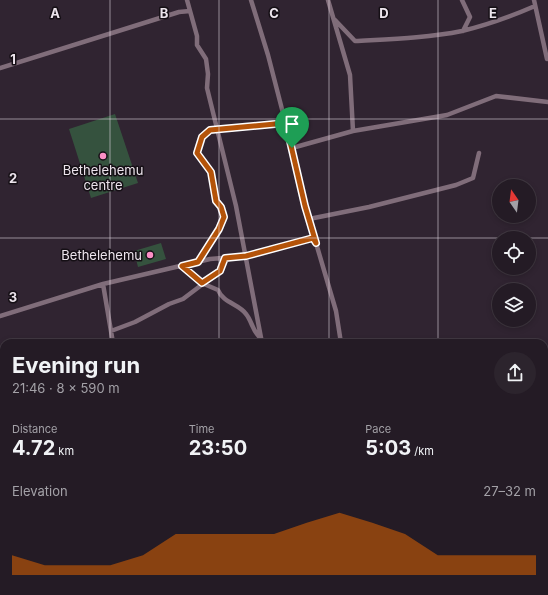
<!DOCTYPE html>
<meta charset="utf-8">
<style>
:root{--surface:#241b25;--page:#2c242d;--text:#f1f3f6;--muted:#a3a1a7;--line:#413942;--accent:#b45309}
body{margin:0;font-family:Inter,sans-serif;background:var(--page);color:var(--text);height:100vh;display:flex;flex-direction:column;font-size:15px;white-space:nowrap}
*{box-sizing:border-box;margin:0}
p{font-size:13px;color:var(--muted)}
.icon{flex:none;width:22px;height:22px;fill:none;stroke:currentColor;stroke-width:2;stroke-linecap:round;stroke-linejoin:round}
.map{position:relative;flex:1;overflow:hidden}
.side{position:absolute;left:0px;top:339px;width:548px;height:256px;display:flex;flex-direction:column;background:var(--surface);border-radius:12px 12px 0 0;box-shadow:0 2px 6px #0003,0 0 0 1px var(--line)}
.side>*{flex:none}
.needle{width:26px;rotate:346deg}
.fabs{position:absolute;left:492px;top:179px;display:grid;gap:8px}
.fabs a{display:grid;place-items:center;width:44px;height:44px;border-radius:50%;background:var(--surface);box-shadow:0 2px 6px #0003,0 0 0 1px var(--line);font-size:20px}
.pin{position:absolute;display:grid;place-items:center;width:34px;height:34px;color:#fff;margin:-41px -17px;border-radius:50% 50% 50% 0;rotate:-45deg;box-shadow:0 0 4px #0007}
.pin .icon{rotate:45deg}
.round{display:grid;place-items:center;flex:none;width:42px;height:42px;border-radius:21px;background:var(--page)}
.summary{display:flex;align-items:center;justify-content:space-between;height:68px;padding:0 12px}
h1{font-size:22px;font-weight:700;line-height:30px}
.stats{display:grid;grid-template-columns:repeat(3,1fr);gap:6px;height:68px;padding:4px 12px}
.stats div{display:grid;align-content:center}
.stats b{font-size:20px;font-weight:700}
.stats small{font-size:11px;font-weight:400}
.stats p{font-size:11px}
.chart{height:112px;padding:8px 12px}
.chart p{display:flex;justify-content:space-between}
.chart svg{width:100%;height:72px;margin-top:4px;fill:var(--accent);opacity:.7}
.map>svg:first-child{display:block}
.green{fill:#35523e}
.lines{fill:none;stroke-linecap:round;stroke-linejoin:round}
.street{stroke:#806d7a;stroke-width:4.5}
.route-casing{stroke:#fff;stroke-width:8}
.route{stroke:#b45309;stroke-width:5}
.grid{fill:none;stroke:#ece4ec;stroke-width:1;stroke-opacity:0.55}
.poi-dot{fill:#fb8fc5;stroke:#150f15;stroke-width:1.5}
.labels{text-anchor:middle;stroke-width:3;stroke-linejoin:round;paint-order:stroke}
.poi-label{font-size:13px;fill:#ece4ec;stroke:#150f15}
.grid-label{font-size:13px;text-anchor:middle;font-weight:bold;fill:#ece4ec;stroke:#150f15;stroke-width:3;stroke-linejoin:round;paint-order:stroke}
</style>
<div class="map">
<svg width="548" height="595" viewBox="0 0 548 595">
<rect width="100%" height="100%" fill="#302431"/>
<path class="green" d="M115 114 138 183 91 198 69 129Z
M161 243 166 259 138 267 134 251Z"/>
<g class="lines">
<path class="street" d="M187 0 197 36V45L206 59 208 74 207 88 236 206 262 343
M251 0 268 55 292 148
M462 0 470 17 463 31
M534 0 547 59
M335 20 355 41C391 39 427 38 462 31 487 25 512 16 535 6
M0 68 179 12 190 11
M353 131 447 115 496 96 548 102
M309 219 369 207 456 185 473 178 479 153
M315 241 305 206 292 148 353 131 350 75 328 0
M198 262 219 229 224 217 221 207 216 201 211 172 197 153 203 137 210 131 286 124
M182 266 204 284 218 290C223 303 239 304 246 314 252 321 253 333 261 338
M103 284 113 343
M0 316 103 284 210 259 246 256 313 238 316 243 336 311 341 343
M111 331 135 322 169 304 183 299 220 271 225 258
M0 372 4 373
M544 387H548
M0 473 4 470
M544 507 548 508
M544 572 548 574
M263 591 264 595
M444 591 453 595
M79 595 80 591
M113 595 125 591
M316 595 329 591
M465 595 467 591"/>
</g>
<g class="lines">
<g class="route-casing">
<path id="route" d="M275 124H286L305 206 316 243 313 238 246 256 225 258 220 271 202 283 182 266 198 262 219 229 224 217 221 207 216 201 211 172 197 153 202 137 210 130Z"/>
</g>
<use href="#route" class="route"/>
</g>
<path class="grid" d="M110 0V343M219 0V343M329 0V343M438 0V343M0 119H548M0 238H499M499 238H529M529 238H548M0 357H4M544 357H548M0 476H4M544 476H548M110 591V595M219 591V595M329 591V595M438 591V595"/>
<g class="poi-dot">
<circle cx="103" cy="156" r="4"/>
<circle cx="150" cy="255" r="4"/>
</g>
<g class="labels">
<g class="poi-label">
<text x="103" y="175">Bethelehemu<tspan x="103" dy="15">centre</tspan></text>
<text x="142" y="260" text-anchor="end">Bethelehemu</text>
</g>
</g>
<g class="grid-label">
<text x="55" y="18">A</text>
<text x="164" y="18">B</text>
<text x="274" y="18">C</text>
<text x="384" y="18">D</text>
<text x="493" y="18">E</text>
<text x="13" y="64">1</text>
<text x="13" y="183">2</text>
<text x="13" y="302">3</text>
</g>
</svg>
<div class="fabs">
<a><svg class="needle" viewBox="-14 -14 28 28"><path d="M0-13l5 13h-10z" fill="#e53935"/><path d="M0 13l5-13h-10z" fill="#a3a1a7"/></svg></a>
<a><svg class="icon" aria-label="locate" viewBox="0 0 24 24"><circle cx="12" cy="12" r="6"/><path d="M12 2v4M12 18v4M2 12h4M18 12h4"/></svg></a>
<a><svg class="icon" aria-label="layers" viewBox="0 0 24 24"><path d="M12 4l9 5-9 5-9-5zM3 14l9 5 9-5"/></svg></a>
</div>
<div class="pin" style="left:292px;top:148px;background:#1e9e55"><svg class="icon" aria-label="arrive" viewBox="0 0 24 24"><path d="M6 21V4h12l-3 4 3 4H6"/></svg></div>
<section class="side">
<div class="summary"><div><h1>Evening run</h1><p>21:46 · 8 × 590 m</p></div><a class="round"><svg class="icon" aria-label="share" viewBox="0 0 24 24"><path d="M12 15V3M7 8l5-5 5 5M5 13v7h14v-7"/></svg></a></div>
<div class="stats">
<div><p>Distance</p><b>4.72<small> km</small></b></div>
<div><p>Time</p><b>23:50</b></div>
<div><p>Pace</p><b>5:03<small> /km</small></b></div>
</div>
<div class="chart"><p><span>Elevation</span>27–32 m</p>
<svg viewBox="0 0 160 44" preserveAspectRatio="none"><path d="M0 44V32L10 38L20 38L30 38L40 32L50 19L60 19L70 19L80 19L90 12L100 6L110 12L120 19L130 32L140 32L150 32L160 32V44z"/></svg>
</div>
</section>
</div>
